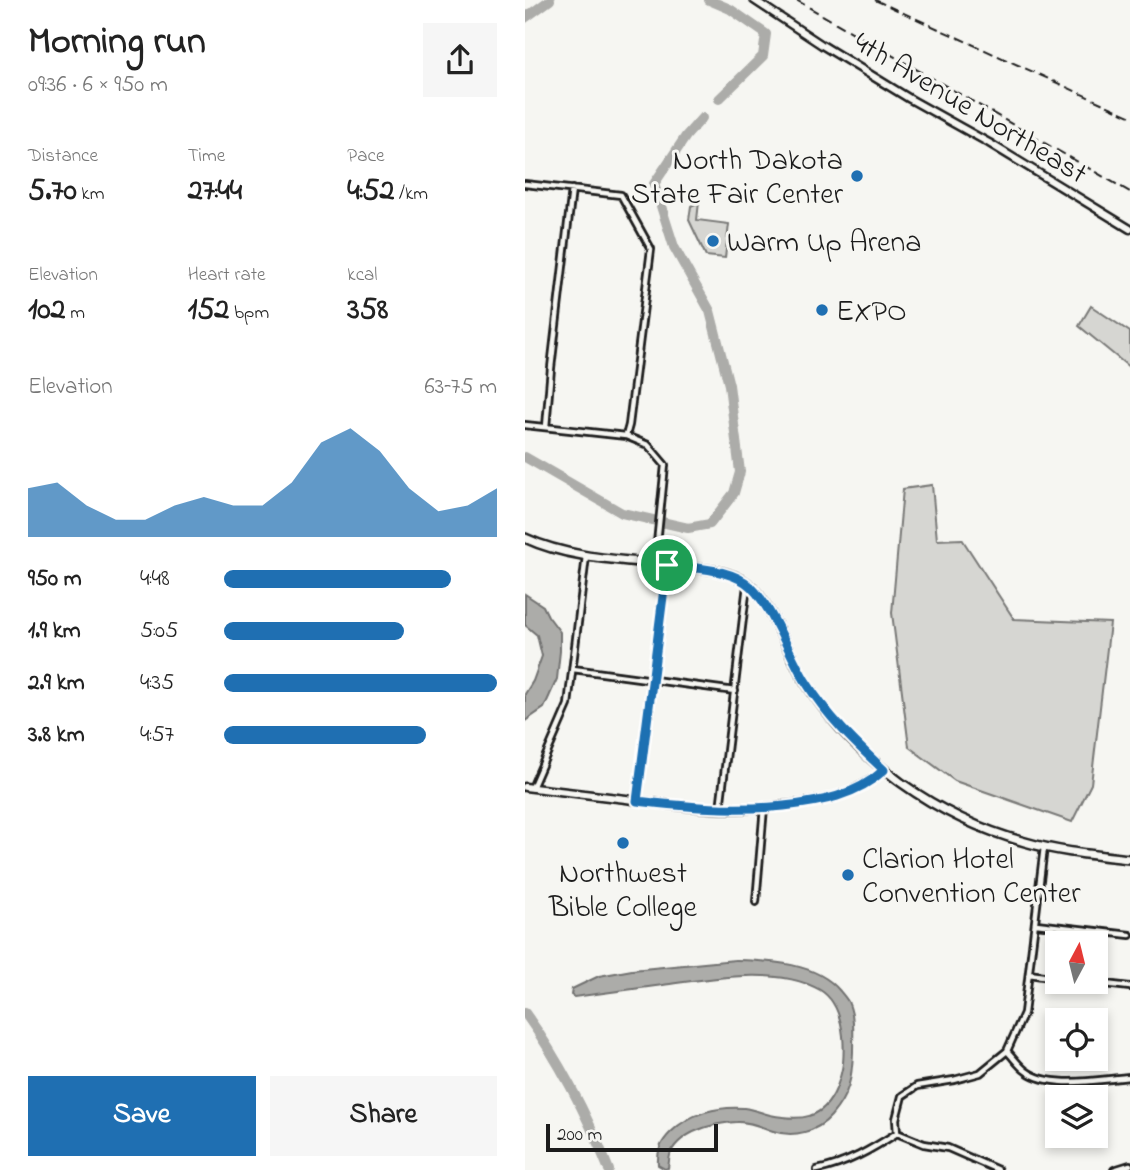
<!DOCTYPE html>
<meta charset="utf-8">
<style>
:root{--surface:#fff;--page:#f6f6f6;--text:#222;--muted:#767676;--accent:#1f6fb2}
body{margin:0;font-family:"Indie Flower",sans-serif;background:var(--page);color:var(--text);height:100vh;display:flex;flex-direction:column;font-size:26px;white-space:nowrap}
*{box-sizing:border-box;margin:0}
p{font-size:23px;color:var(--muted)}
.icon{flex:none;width:38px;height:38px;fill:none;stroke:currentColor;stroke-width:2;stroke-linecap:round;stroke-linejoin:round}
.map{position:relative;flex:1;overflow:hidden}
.details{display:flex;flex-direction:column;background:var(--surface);width:525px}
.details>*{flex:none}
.needle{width:46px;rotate:7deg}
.buttons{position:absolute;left:520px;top:931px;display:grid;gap:14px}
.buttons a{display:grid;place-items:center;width:63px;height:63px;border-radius:0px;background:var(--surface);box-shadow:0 4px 10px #0003;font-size:35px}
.scale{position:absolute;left:21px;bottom:18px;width:172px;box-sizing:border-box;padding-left:7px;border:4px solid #1c1c1c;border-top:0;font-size:19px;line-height:24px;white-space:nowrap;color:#1c1c1c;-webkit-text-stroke:5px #f6f6f2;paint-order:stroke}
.pin{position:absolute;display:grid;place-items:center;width:60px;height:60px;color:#fff;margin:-30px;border:4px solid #fff;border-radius:50%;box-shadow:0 2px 7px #0007}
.round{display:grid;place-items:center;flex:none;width:74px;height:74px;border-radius:0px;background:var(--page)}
.headline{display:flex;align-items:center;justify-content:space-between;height:119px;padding:0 28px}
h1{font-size:38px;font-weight:800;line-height:52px}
.figures{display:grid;grid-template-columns:repeat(3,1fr);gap:10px;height:119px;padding:7px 28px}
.figures div{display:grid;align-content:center}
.figures b{font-size:30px;font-weight:800}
.figures small{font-size:19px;font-weight:400}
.figures p{font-size:19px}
.chart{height:196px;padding:14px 28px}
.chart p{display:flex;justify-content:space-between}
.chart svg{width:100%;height:126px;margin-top:7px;fill:var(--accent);opacity:.7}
.primary-button{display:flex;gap:14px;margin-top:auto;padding:14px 28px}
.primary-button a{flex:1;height:80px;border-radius:0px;background:var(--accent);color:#fff;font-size:28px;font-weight:800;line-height:80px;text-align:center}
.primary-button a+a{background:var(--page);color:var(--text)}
ul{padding:0 28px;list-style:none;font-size:23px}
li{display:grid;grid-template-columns:112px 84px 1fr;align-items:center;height:52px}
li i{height:18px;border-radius:9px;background:var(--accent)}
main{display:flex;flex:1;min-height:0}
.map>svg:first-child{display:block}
.green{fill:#d6d6d2;stroke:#797977;stroke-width:2}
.water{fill:#acaca9;stroke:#727271;stroke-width:2}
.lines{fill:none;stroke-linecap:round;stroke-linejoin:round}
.river{stroke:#acaca9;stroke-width:10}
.minor-casing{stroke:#1c1c1c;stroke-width:10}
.tertiary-casing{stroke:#1c1c1c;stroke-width:11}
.primary-casing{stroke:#1c1c1c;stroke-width:12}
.minor{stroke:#f6f6f2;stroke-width:4.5}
.tertiary{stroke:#f6f6f2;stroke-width:6}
.primary{stroke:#f6f6f2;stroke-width:7}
.rail{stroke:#1c1c1c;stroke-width:2;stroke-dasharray:10 5;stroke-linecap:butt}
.route-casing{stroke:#fff;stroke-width:14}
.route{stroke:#1f6fb2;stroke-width:9}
.poi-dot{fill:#1f6fb2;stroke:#f6f6f2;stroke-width:2.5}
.labels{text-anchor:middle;stroke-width:6;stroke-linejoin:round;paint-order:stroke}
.street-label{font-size:30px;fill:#1c1c1c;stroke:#f6f6f2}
.poi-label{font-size:30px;fill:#1c1c1c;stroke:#f6f6f2;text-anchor:start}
</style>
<main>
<section class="details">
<div class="headline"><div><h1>Morning run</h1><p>09:36 · 6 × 950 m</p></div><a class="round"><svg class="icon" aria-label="share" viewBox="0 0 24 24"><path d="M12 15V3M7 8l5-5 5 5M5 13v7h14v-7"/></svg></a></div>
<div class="figures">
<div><p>Distance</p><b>5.70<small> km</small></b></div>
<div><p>Time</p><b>27:44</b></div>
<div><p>Pace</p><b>4:52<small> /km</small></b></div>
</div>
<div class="figures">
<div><p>Elevation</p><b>102<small> m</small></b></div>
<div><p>Heart rate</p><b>152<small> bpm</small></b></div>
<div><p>kcal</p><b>358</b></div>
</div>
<div class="chart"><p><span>Elevation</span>63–75 m</p>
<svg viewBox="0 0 160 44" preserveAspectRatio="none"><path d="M0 44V27L10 25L20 33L30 38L40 38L50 33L60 30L70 33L80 33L90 25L100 11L110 6L120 14L130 27L140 35L150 33L160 27V44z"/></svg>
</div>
<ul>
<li><b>950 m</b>4:48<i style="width:83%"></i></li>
<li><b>1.9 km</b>5:05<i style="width:66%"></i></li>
<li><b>2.9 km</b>4:35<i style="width:100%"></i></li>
<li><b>3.8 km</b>4:57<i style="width:74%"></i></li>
</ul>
<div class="primary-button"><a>Save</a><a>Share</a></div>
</section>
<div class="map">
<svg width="605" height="1170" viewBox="0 0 605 1170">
<rect width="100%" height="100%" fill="#f6f6f2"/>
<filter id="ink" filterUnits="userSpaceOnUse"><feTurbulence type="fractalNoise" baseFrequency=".0143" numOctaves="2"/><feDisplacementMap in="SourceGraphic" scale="14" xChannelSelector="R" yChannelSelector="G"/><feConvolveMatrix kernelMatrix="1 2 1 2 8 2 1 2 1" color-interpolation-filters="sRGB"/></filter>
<g filter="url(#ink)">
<path class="green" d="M174 202 172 220 204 224 200 258 181 256 164 220 166 206Z
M566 306 605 332V368L554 326Z
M407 485 412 540 437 539 489 619 585 623 566 784 547 822 430 781 384 747 367 613 378 489Z"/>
<path class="water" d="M0 594 18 606 23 616 35 632V651L32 679 19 708 0 721V694L8 681 17 656 12 635 0 625Z
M210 960C245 961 291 962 315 991 318 995 323 1000 324 1004 330 1019 328 1037 328 1052 327 1079 324 1095 306 1116 292 1132 268 1138 248 1131 236 1127 224 1121 212 1122 189 1123 157 1131 146 1152 144 1157 144 1162 143 1168L140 1169 133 1165C132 1150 136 1142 146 1132 165 1113 193 1106 219 1108 228 1109 237 1113 245 1115 275 1121 298 1120 311 1089 314 1081 317 1072 318 1063 320 1040 318 1004 295 990 253 965 184 979 138 985 109 989 79 993 49 997L46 995 47 989 74 976 107 970Z"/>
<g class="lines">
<path class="river" d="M184 0 205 9 241 34 238 56 194 99
M0 18 25 0
M0 457 97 513 163 528 185 524 209 493 215 472 204 385 185 311 149 247 129 184 161 136 177 118
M0 1013C35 1062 62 1114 84 1170"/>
<g class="minor-casing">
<path id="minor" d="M0 184 96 195 126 249 104 425 101 436
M0 425 101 436 123 445 140 465 130 563
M21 427 26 368 47 189
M48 669 210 691
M7 788 43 705 61 556
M112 801 142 565
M195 809 222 585
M231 902 239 807
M511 924 605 935
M504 974 532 978
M563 982 605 987
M482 1051C488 1057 494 1066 501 1071 526 1090 576 1079 605 1077
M372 1133 371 1119 377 1096 392 1086 429 1080 455 1073 482 1051 499 1013 519 847
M372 1133 399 1144 423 1148 473 1170
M292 1170C322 1164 347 1149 372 1133
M589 1170 605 1165"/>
</g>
<g class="tertiary-casing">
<path id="tertiary" d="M229 0 297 45 385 99 464 143 605 229
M0 787C34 791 67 795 101 799 131 803 161 808 191 809 215 810 238 808 261 805 297 802 332 795 359 770"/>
</g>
<g class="primary-casing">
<path id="primary" d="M0 538C47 560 105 560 156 566 178 569 204 570 222 583 246 601 264 657 281 683 331 761 412 818 500 842 534 852 570 855 605 859"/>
</g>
<use href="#minor" class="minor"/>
<use href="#tertiary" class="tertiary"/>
<use href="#primary" class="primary"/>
<path class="rail" d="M271 0 605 192
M350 0 605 116"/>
</g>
</g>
<g class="lines" filter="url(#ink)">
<g class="route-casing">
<path id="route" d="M142 565C167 568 198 568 220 582 244 598 264 655 281 682 302 716 330 743 359 770 331 796 295 802 259 806 206 811 164 807 112 801Z"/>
</g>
<use href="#route" class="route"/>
</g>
<g class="poi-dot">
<circle cx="332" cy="176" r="7"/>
<circle cx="188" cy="241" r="7"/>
<circle cx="297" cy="310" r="7"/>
<circle cx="98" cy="843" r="7"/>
<circle cx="323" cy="875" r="7"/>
</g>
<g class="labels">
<g class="street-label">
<text transform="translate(446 107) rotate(31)" y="10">4th Avenue Northeast</text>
</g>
<g class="poi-label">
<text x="318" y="169" text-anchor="end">North Dakota<tspan x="318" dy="34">State Fair Center</tspan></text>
<text x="202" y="251">Warm Up Arena</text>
<text x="311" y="320">EXPO</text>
<text x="337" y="868">Clarion Hotel<tspan x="337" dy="34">Convention Center</tspan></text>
<text x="98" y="882" text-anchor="middle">Northwest<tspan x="98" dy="34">Bible College</tspan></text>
</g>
</g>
</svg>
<div class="buttons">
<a><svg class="needle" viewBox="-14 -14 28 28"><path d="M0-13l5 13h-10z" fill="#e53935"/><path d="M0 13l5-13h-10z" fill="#767676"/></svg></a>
<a><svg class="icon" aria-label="locate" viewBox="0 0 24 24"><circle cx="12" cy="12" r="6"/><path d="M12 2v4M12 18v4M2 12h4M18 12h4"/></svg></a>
<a><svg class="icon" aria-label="layers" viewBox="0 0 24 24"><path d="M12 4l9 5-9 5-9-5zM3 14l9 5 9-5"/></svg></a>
</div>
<div class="scale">200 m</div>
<div class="pin" style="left:142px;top:565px;background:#1e9e55"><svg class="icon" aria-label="arrive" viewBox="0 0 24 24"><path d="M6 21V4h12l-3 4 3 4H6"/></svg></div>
</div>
</main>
